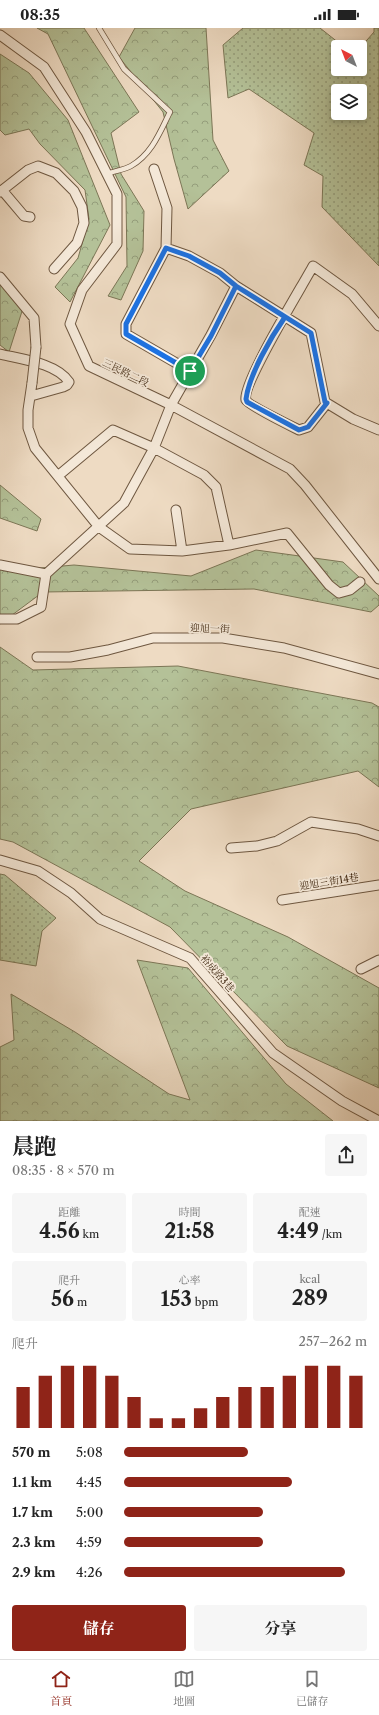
<!DOCTYPE html>
<html lang="zh-TW">
<meta charset="utf-8">
<style>
:root{--surface:#fff;--page:#f6f6f6;--text:#222;--muted:#767676;--line:#e0e0e0;--accent:#8f2418}
body{margin:0;font-family:"Libre Caslon Text","Noto Serif TC",serif;background:var(--page);color:var(--text);height:100vh;display:flex;flex-direction:column;font-size:15px;white-space:nowrap}
*{box-sizing:border-box;margin:0}
p{font-size:13px;color:var(--muted)}
.icon{flex:none;width:22px;height:22px;fill:none;stroke:currentColor;stroke-width:2;stroke-linecap:round;stroke-linejoin:round}
.map{position:relative;height:1093px;overflow:hidden}
.panel{display:flex;flex-direction:column;background:var(--surface);flex:1}
.panel>*{flex:none}
.needle{width:26px;rotate:318deg}
.fabs{position:absolute;left:331px;top:12px;display:grid;gap:8px}
.fabs a{display:grid;place-items:center;width:36px;height:36px;border-radius:4px;background:var(--surface);box-shadow:0 2px 6px #0003;font-size:20px}
.pin{position:absolute;display:grid;place-items:center;width:34px;height:34px;color:#fff;margin:-17px;border:2px solid #fff;border-radius:50%;box-shadow:0 1px 4px #0007}
.round{display:grid;place-items:center;flex:none;width:42px;height:42px;border-radius:4px;background:var(--page)}
.summary{display:flex;align-items:center;justify-content:space-between;height:68px;padding:0 12px}
h1{font-size:22px;font-weight:700;line-height:30px}
.metrics{display:grid;grid-template-columns:repeat(3,1fr);gap:6px;height:68px;padding:4px 12px}
.metrics div{display:grid;align-content:center;border-radius:4px;background:var(--page);text-align:center}
.metrics b{font-size:20px;font-weight:700}
.metrics small{font-size:11px;font-weight:400}
.metrics p{font-size:11px}
.chart{height:112px;padding:8px 12px}
.chart p{display:flex;justify-content:space-between}
.chart svg{width:100%;height:72px;margin-top:4px;stroke:var(--accent);stroke-width:6}
.cta{display:flex;gap:8px;margin-top:auto;padding:8px 12px}
.cta a{flex:1;height:46px;border-radius:4px;background:var(--accent);color:#fff;font-size:16px;font-weight:700;line-height:46px;text-align:center}
.cta a+a{background:var(--page);color:var(--text)}
ul{padding:0 12px;list-style:none;font-size:13px}
li{display:grid;grid-template-columns:64px 48px 1fr;align-items:center;height:30px}
li i{height:10px;border-radius:5px;background:var(--accent)}
.status{display:flex;justify-content:space-between;align-items:center;height:28px;padding:0 20px;background:var(--surface);direction:ltr}
.status svg{height:11px;fill:currentColor}
.tabs{display:flex;justify-content:space-around;align-items:center;height:56px;border-top:1px solid var(--line);background:var(--surface);font-size:11px;color:var(--muted)}
.tabs a{display:grid;justify-items:center;gap:2px}
.tabs .active{color:var(--accent)}
.map>svg:first-child{display:block}
.grass{fill:url(#grass-dots);stroke:#7c7656;fill-rule:evenodd}
.forest{fill:url(#forest-crowns);stroke:#7c7656}
.lines{fill:none;stroke-linecap:round;stroke-linejoin:round}
.service-casing{stroke:#6e5740;stroke-width:6}
.minor-casing{stroke:#6e5740;stroke-width:11}
.service{stroke:#f4e8d8;stroke-width:4.5}
.minor{stroke:#f4e8d8;stroke-width:9}
.minor-bridge-casing{stroke:#6e5740;stroke-width:11;stroke-linecap:butt}
.minor-bridge{stroke:#f4e8d8;stroke-width:9}
.route-casing{stroke:#fff;stroke-width:8}
.route{stroke:#1a73e8;stroke-width:5}
.labels{text-anchor:middle;stroke-width:3.5;stroke-linejoin:round;paint-order:stroke}
.street-label{font-size:10px;fill:#432b14;stroke:#f4e8d8}
</style>
<div class="status"><b>08:35</b><svg viewBox="0 0 49 12"><path d="M0 12V9h3v3zM5 12V6h3v6zM10 12V3h3v9zM15 12V0h3v12zM26 1h20v11H26zM47 4h2v5h-2z"/></svg></div>
<div class="map">
<svg width="379" height="1093" viewBox="0 0 379 1093">
<defs>
<pattern id="grass-dots" width="8" height="8" patternUnits="userSpaceOnUse"><rect width="8" height="8" fill="#b4c198"/><path d="M2 2h.1M6 6h.1" fill="none" stroke="#949d7b" stroke-width="1.8" stroke-linecap="round"/></pattern>
<pattern id="forest-crowns" width="20" height="18" patternUnits="userSpaceOnUse"><rect width="20" height="18" fill="#b4c198"/><path d="M2 6a3 3 0 1 1 6 0M12 15a3 3 0 1 1 6 0" fill="none" stroke="#949d7b"/></pattern>
</defs>
<rect width="100%" height="100%" fill="#eedbc3"/>
<filter id="stains"><feTurbulence type="fractalNoise" baseFrequency=".005" numOctaves="4"/><feColorMatrix values="0 0 0 0 .2 0 0 0 0 .09 0 0 0 0 .02 0 0 0 .5 -.17"/></filter>
<radialGradient id="worn" r=".72"><stop offset=".6" stop-color="#630" stop-opacity="0"/><stop offset="1" stop-color="#630" stop-opacity=".3"/></radialGradient>
<path class="grass" d="M243 0H320L344 19H338V41H360V20L374 4V0H379V238L322 179 323 148 304 137 314 105 249 61 228 70 223 17ZM338 63H360V85H338Z
M0 846 5 847 56 890 42 903 36 938 0 932Z"/>
<path class="forest" d="M37 0H84L139 84 111 105 121 146 144 183 143 223 121 272 108 268 127 238 126 169 48 6Z
M135 0H206L213 112 229 143 188 181 174 131 163 84 119 29Z
M0 26 29 45 68 92 110 197 70 274 55 259 78 230 89 191 85 162 40 116 29 101 5 107 0 102Z
M0 249 24 277 9 324 0 317Z
M0 457 41 491 37 503 0 490Z
M256 522 343 534 379 568V577L371 584 254 561 43 564 0 596V539L18 542 74 537 191 548Z
M0 619 33 642 178 638 372 675 379 679V759L358 743 191 781 139 833 185 863 288 909 379 960V1060L287 1018 170 899 13 814 0 811Z
M137 932 188 940 286 1056 333 1093H0V1019L14 1012 11 966 75 1004 169 1066 190 1072Z"/>
<g class="lines">
<g class="service-casing">
<path id="service" d="M99 0 124 41 170 84C160 104 152 126 131 138 124 142 114 143 107 146"/>
</g>
<g class="minor-casing">
<path id="minor" d="M0 7 44 39 86 104 117 166V216L82 262 70 296 89 338 171 377 290 441 305 457 379 551
M154 141 167 180 166 220 189 228 220 245 236 258 311 305 325 374 353 391 379 402
M2 162 24 188 30 189
M0 164 28 142 38 138 56 145 74 163 82 179 84 195 77 215 54 241
M166 220 126 296V306L190 343
M0 249 34 290 36 319
M0 326C20 331 57 335 69 354L67 357 63 359 31 368
M32 355 28 382V400L35 420 99 499 130 521 182 523 229 517 287 505 329 557 339 565 350 562 360 554
M327 375 308 399 299 402C291 398 248 377 246 372 241 357 303 257 313 238L352 266 379 298
M59 447 113 402 154 420 204 447 216 459 229 517
M176 482 182 523
M0 537 46 546
M0 591H17L41 579 46 546 124 475 154 420 171 377 211 307 236 258
M37 629H70L108 622 153 610H223L284 620 379 646
M231 820 257 818 277 813 311 794 358 801 379 808
M0 832 38 843 71 865 100 891 190 930 273 1025 342 1073 379 1093
M282 872 379 857
M361 941 379 932"/>
</g>
<use href="#service" class="service"/>
<use href="#minor" class="minor"/>
<g class="minor-bridge-casing">
<path id="minor-bridge" d="M32 355 36 319"/>
</g>
<use href="#minor-bridge" class="minor-bridge"/>
</g>
<g class="lines">
<g class="route-casing">
<path id="route" d="M190 343 211 308 236 258 311 305 325 374 327 375 308 399 299 402 247 374 246 371C249 347 271 309 285 289L236 258 220 245 189 228 166 220 126 296V306L190 343"/>
</g>
<use href="#route" class="route"/>
</g>
<g class="labels">
<g class="street-label">
<text transform="translate(126 344) rotate(26)" y="4">三民路二段</text>
<text transform="translate(210 600) rotate(2)" y="4">迎旭一街</text>
<text transform="translate(329 853) rotate(-9)" y="4">迎旭三街14巷</text>
<text transform="translate(218 945) rotate(49)" y="4">裕成路3巷</text>
</g>
</g>
<rect width="100%" height="100%" filter="url(#stains)"/>
<rect width="100%" height="100%" fill="url(#worn)"/>
</svg>
<div class="fabs">
<a><svg class="needle" viewBox="-14 -14 28 28"><path d="M0-13l5 13h-10z" fill="#e53935"/><path d="M0 13l5-13h-10z" fill="#767676"/></svg></a>
<a><svg class="icon" aria-label="layers" viewBox="0 0 24 24"><path d="M12 4l9 5-9 5-9-5zM3 14l9 5 9-5"/></svg></a>
</div>
<div class="pin" style="left:190px;top:343px;background:#1e9e55"><svg class="icon" aria-label="arrive" viewBox="0 0 24 24"><path d="M6 21V4h12l-3 4 3 4H6"/></svg></div>
</div>
<section class="panel">
<div class="summary"><div><h1>晨跑</h1><p>08:35 · 8 × 570 m</p></div><a class="round"><svg class="icon" aria-label="share" viewBox="0 0 24 24"><path d="M12 15V3M7 8l5-5 5 5M5 13v7h14v-7"/></svg></a></div>
<div class="metrics">
<div><p>距離</p><b>4.56<small> km</small></b></div>
<div><p>時間</p><b>21:58</b></div>
<div><p>配速</p><b>4:49<small> /km</small></b></div>
</div>
<div class="metrics">
<div><p>爬升</p><b>56<small> m</small></b></div>
<div><p>心率</p><b>153<small> bpm</small></b></div>
<div><p>kcal</p><b>289</b></div>
</div>
<div class="chart"><p><span>爬升</span>257–262 m</p>
<svg viewBox="0 0 160 44" preserveAspectRatio="none"><path d="M5 44V19M15 44V12M25 44V6M35 44V6M45 44V12M55 44V25M65 44V38M75 44V38M85 44V32M95 44V25M105 44V19M115 44V19M125 44V12M135 44V6M145 44V6M155 44V12"/></svg>
</div>
<ul>
<li><b>570 m</b>5:08<i style="width:51%"></i></li>
<li><b>1.1 km</b>4:45<i style="width:69%"></i></li>
<li><b>1.7 km</b>5:00<i style="width:57%"></i></li>
<li><b>2.3 km</b>4:59<i style="width:57%"></i></li>
<li><b>2.9 km</b>4:26<i style="width:91%"></i></li>
</ul>
<div class="cta"><a>儲存</a><a>分享</a></div>
</section>
<nav class="tabs">
<a class="active"><svg class="icon" aria-label="home" viewBox="0 0 24 24"><path d="M3 11l9-7 9 7M6 9v11h12V9"/></svg>首頁</a>
<a><svg class="icon" aria-label="map" viewBox="0 0 24 24"><path d="M3 6l6-2 6 2 6-2v14l-6 2-6-2-6 2zM9 4v14M15 6v14"/></svg>地圖</a>
<a><svg class="icon" aria-label="saved" viewBox="0 0 24 24"><path d="M7 4h10v16l-5-4-5 4z"/></svg>已儲存</a>
</nav>
